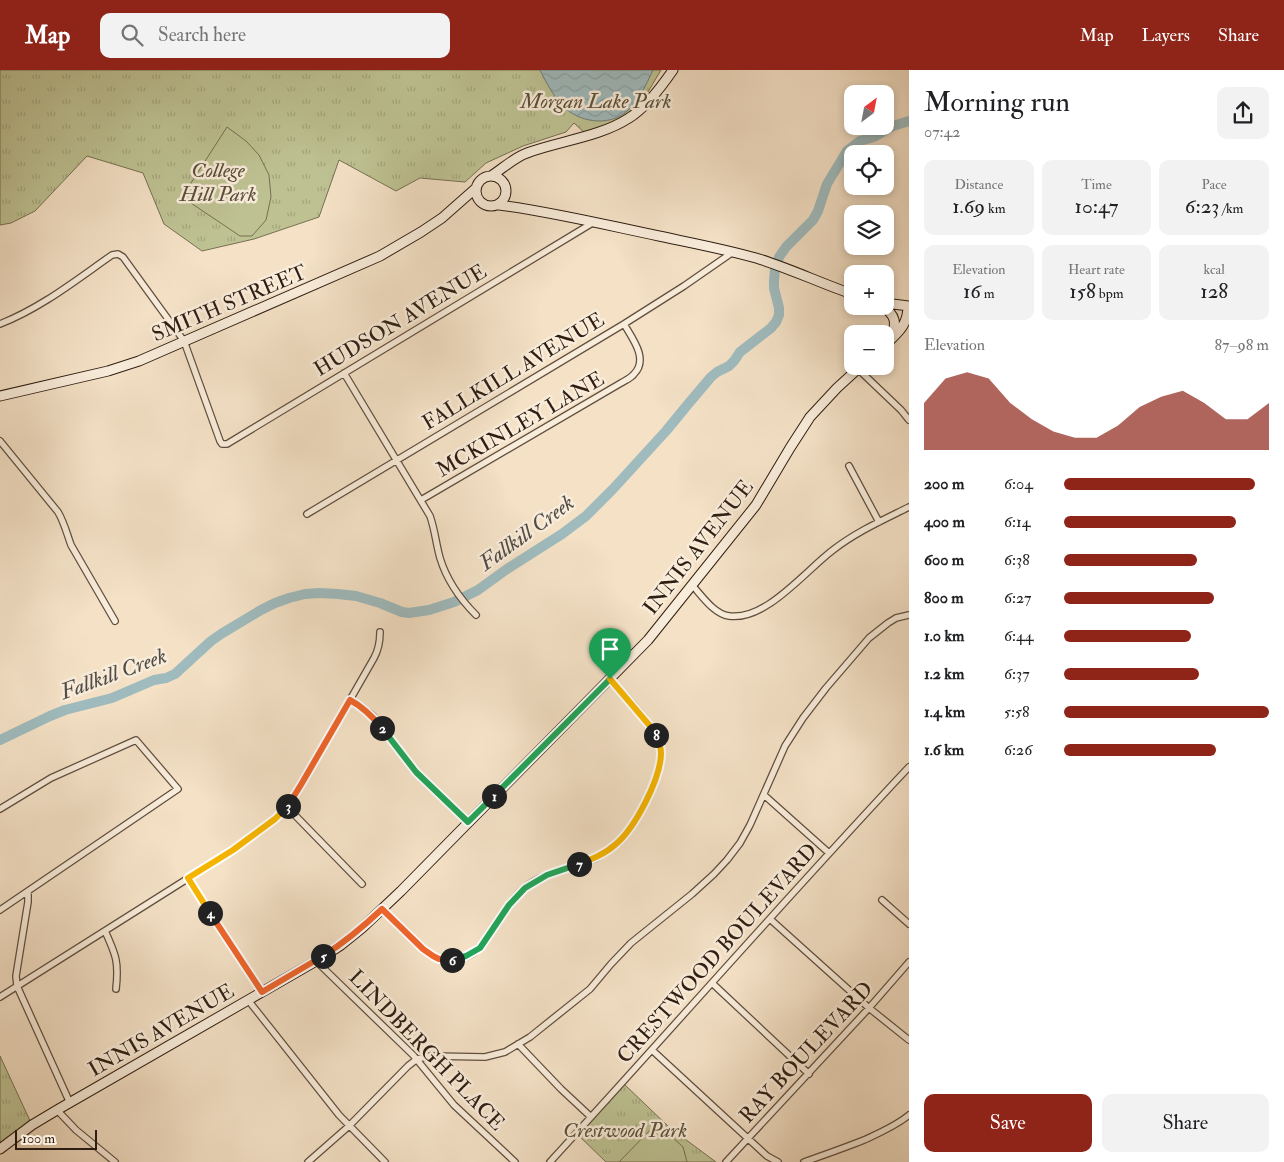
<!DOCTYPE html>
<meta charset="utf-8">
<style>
:root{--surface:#fff;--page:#f2f2f2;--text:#202124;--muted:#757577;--accent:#8f2418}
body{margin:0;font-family:"IM FELL Double Pica",serif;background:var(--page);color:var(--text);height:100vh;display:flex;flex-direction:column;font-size:19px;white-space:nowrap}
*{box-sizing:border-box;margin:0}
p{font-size:16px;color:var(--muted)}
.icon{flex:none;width:28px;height:28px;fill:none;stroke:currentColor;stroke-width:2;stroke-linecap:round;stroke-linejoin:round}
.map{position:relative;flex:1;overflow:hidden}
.sheet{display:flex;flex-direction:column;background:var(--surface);width:375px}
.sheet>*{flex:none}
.needle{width:32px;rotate:32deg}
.controls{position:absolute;left:844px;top:15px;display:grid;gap:10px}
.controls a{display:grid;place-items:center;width:50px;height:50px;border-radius:10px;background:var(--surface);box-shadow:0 2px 8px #0003;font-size:25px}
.scale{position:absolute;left:15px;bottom:12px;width:82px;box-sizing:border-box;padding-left:5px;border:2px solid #2f1d12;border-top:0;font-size:14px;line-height:18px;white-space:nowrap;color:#2f1d12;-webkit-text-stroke:4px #f8ecda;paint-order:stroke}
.pin{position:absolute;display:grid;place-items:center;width:42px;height:42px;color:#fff;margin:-51px -21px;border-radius:50% 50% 50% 0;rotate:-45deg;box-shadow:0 0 5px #0007}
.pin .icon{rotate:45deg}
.km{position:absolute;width:25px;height:25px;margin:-12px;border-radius:50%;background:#222;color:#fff;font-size:14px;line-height:25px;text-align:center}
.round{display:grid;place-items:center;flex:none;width:52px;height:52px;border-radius:10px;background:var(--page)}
.overview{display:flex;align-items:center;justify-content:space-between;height:85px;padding:0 15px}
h1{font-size:28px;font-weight:600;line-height:38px}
.metrics{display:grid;grid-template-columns:repeat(3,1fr);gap:8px;height:85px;padding:5px 15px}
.metrics div{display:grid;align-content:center;border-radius:10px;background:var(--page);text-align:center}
.metrics b{font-size:21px;font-weight:600}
.metrics small{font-size:14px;font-weight:400}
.metrics p{font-size:14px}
.chart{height:140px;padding:10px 15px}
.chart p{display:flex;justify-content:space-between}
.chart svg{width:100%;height:90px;margin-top:5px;fill:var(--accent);opacity:.7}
.cta{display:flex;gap:10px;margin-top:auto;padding:10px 15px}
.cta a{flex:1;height:58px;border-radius:10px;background:var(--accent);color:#fff;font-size:20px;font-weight:600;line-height:58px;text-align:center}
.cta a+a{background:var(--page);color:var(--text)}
ul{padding:0 15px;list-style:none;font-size:16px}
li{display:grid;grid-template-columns:80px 60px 1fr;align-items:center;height:38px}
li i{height:12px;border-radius:6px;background:var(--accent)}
header{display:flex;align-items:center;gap:30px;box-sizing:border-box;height:70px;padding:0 25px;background:var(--accent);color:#fff}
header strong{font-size:24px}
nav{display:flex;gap:28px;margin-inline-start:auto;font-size:18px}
.search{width:350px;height:45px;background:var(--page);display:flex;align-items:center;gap:12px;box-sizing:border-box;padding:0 18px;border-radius:10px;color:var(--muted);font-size:19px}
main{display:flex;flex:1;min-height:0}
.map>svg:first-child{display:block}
.grass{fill:url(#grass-tufts);stroke:#767052}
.pitch{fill:#bec293;stroke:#767052}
.water{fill:url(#water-waves);stroke:#727c79}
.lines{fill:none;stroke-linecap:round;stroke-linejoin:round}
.river{stroke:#9fbbbe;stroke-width:10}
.street-casing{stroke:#604e3f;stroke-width:8}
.secondary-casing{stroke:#2f1d12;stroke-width:11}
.street{stroke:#f8ecda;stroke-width:5.5}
.secondary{stroke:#f8ecda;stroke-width:9}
.split-1-casing{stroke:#fff;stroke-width:10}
.split-2-casing{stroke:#fff;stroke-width:10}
.split-3-casing{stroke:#fff;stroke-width:10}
.split-4-casing{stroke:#fff;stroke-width:10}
.split-5-casing{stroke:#fff;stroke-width:10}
.split-6-casing{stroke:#fff;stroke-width:10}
.split-7-casing{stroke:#fff;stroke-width:10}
.split-8-casing{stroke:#fff;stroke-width:10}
.split-9-casing{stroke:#fff;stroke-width:10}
.split-1{stroke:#22a559;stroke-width:6}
.split-2{stroke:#22a559;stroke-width:6}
.split-3{stroke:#f0652b;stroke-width:6}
.split-4{stroke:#f5b400;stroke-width:6}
.split-5{stroke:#f0652b;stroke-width:6}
.split-6{stroke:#f0652b;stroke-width:6}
.split-7{stroke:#22a559;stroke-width:6}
.split-8{stroke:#f5b400;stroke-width:6}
.split-9{stroke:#f5b400;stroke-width:6}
.labels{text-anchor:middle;stroke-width:5;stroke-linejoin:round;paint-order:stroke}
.park-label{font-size:21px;font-style:italic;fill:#5a4f39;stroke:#f8ecda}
.street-label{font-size:21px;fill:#2f1d12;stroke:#f8ecda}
.water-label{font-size:22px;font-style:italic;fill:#514c46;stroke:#f8ecda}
</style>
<header>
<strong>Map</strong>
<div class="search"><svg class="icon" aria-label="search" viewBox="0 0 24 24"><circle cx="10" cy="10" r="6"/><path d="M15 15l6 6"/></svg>Search here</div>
<nav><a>Map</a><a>Layers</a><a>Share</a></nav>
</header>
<main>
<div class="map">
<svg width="909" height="1092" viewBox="0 0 909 1092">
<defs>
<pattern id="grass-tufts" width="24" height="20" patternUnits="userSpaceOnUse" patternTransform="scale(1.25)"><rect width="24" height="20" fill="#bec293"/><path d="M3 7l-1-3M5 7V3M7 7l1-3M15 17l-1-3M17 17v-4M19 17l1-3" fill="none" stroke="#a4a67e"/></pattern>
<pattern id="water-waves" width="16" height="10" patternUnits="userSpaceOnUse" patternTransform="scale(1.25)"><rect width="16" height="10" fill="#9fbbbe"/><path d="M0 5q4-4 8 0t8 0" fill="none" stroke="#89a0a2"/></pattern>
</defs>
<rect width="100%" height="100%" fill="#f4e1c6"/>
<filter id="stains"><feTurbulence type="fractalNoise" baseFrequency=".004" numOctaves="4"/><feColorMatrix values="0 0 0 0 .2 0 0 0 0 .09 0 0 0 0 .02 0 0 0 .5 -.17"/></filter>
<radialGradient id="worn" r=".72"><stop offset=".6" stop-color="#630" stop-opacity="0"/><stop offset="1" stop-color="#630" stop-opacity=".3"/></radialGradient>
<path class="grass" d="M0 0H661L639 37 620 54 587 65 574 53 566 62 523 76 486 93 465 112 420 108 396 121 339 90 319 147 254 169 202 181 164 154 143 103 87 86 35 141 11 153 0 155Z
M0 986 32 1055 0 1079Z
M624 1014 670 1058 716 1092H606L577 1064Z"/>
<path class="pitch" d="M227 57 246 71 259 85 269 105 271 127 266 150 252 166H240L182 127Z
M657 1053 683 1077 687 1092H619Z"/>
<path class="water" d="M540 0H653C646 15 639 31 626 42 608 57 578 52 563 36 553 26 546 12 540 0Z"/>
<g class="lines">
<path class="river" d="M0 670 50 646 65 640 112 628 154 610 166 608 175 604 211 571 221 564 261 540 275 533 289 528 305 524 319 523 338 524 356 526 380 533 402 542 409 543 429 540 454 532 478 520 507 499 562 464 586 446 613 419 666 361 689 333 711 307 717 302 729 296 734 291 740 282 771 258 776 252 779 245V238L774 218V210L775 200 779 187 786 177 813 150 818 141 827 114 847 81 860 71 874 67 893 56 909 51"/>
<g class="street-casing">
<path id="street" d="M0 254C41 238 76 210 112 185L118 184 123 187 184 271 220 371 222 374H227L594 152
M858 299 901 340 909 350
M344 303 430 446C435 460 436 474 440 488 447 511 460 529 476 545
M0 371 58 442C64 452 67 464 71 475L115 551
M849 396 879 452
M421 430 621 313C626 310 631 308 634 304 649 289 632 268 624 254
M307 444 624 254 684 216 733 182
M692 515C702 526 714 544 729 546 766 551 805 501 833 480 856 462 883 450 909 437
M350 630 362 637 373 646 416 702 468 752
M764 725 829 783
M287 737 362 814
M0 739 51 708 136 670 178 719 0 840
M188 808 262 922
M28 822V832L16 906 17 916 70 1033
M882 830 909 854
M382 839C392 848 402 858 412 868 419 875 426 883 435 887 440 889 445 890 450 890 461 890 473 885 480 877 496 858 505 835 523 819 544 801 571 799 596 788 605 783 616 776 623 768 638 751 666 698 660 675 655 656 624 625 610 609
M770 849 869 938 909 970
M105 861C116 885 119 892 116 919
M316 891 413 985 454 1035 515 1092
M712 913 809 1004
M0 927 233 780 275 749 287 737 296 724 374 588C379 579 380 572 380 562
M248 930 339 1045 385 1092
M518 974 561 1019 591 1047
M652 980 767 1086 778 1092
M57 1040 76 1060 115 1092
M308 1092 349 1056 408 996 417 989 430 986 485 987 505 982 530 967 590 919 611 894 631 873 692 824 714 804 727 790 740 773 750 755 785 676 803 648 826 618 869 568 888 553 896 548 909 545
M550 1092C670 961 787 827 909 697
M726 1092 869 938 909 892
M804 1092C824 1085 844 1078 864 1070 879 1063 896 1056 909 1045"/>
</g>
<g class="secondary-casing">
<path id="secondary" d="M476 121a15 15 0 1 1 30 0a15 15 0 1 1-30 0Z
M491 106C502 99 515 87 527 83 559 71 600 67 629 48 646 38 662 16 673 0
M499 135C553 142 606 155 659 166 692 173 724 179 756 188 789 198 820 213 852 224
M885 233 909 236
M882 236C896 245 897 253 891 268
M885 275C898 263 908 255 908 236
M0 326 108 301 139 291 380 186 421 162 442 148 476 118
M0 1079 32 1055 57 1040 316 891 341 875 362 858 401 821 648 570 756 435 790 378 810 347 837 318 861 296"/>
</g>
<use href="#street" class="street"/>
<use href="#secondary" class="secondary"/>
</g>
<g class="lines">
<g class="split-1-casing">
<path id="split-1" d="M494 726 610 609"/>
</g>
<g class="split-2-casing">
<path id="split-2" d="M382 658 416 702 468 752 494 726"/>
</g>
<g class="split-3-casing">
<path id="split-3" d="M288 736 302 713 350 630C363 637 372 646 382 658"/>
</g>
<g class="split-4-casing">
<path id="split-4" d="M210 843 188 808 233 780 275 749 288 736"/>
</g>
<g class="split-5-casing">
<path id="split-5" d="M210 843 262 922 323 886"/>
</g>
<g class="split-6-casing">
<path id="split-6" d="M323 886C345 872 364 856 382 839L423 879 433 886 439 889 452 890"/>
</g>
<g class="split-7-casing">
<path id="split-7" d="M452 890 466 886 480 878 509 835 525 818 547 805 579 794"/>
</g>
<g class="split-8-casing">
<path id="split-8" d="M579 794C592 789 605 784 616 774 635 758 661 708 661 683 661 676 658 670 656 665"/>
</g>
<g class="split-9-casing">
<path id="split-9" d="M610 609 650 656 656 665"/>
</g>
<use href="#split-1" class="split-1"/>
<use href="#split-2" class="split-2"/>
<use href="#split-3" class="split-3"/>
<use href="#split-4" class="split-4"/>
<use href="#split-5" class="split-5"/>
<use href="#split-6" class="split-6"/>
<use href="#split-7" class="split-7"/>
<use href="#split-8" class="split-8"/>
<use href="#split-9" class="split-9"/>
</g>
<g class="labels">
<g class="park-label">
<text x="596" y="38">Morgan Lake Park</text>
<text x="218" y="107">College<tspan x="218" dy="24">Hill Park</tspan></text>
<text x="625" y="1067">Crestwood Park</text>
</g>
<g class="street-label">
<text transform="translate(229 233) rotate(-23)" y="7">SMITH STREET</text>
<text transform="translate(400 250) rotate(-31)" y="7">HUDSON AVENUE</text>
<text transform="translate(513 301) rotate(-31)" y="7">FALLKILL AVENUE</text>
<text transform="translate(520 354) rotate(-30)" y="7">MCKINLEY LANE</text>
<text transform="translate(698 477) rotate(-52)" y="7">INNIS AVENUE</text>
<text transform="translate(717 883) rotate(-48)" y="7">CRESTWOOD BOULEVARD</text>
<text transform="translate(161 960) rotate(-30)" y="7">INNIS AVENUE</text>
<text transform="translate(427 980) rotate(46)" y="7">LINDBERGH PLACE</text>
<text transform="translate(806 982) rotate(-47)" y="7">RAY BOULEVARD</text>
</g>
<g class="water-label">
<text transform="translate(526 462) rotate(-36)" y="8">Fallkill Creek</text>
<text transform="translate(113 603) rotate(-20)" y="8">Fallkill Creek</text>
</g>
</g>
<rect width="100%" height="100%" filter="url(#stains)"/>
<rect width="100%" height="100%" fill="url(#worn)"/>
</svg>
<div class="controls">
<a><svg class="needle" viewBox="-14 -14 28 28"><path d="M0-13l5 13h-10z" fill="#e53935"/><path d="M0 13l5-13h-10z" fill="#757577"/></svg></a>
<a><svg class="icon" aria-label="locate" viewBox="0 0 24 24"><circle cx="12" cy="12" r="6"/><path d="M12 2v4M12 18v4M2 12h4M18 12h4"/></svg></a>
<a><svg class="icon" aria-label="layers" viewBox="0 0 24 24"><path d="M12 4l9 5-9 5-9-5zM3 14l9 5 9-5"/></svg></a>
<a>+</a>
<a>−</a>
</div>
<div class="scale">100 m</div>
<div class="pin" style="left:610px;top:609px;background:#1e9e55"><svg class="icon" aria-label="arrive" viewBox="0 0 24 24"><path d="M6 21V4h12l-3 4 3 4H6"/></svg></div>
<b class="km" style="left:494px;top:726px">1</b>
<b class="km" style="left:382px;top:658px">2</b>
<b class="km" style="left:288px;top:736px">3</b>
<b class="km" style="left:210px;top:843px">4</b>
<b class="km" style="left:323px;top:886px">5</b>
<b class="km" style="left:452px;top:890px">6</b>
<b class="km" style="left:579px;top:794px">7</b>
<b class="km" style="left:656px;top:665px">8</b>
</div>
<section class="sheet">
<div class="overview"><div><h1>Morning run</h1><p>07:42</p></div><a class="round"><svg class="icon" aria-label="share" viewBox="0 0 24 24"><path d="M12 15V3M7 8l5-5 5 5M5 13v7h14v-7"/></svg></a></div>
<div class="metrics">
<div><p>Distance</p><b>1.69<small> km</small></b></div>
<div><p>Time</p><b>10:47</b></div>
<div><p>Pace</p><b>6:23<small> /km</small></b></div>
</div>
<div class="metrics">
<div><p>Elevation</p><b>16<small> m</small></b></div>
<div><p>Heart rate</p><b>158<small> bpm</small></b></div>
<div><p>kcal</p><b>128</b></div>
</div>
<div class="chart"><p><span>Elevation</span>87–98 m</p>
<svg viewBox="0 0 160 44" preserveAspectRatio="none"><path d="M0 44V21L10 9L20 6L30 9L40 21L50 29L60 35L70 38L80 38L90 32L100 23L110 18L120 15L130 21L140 29L150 29L160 21V44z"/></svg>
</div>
<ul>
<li><b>200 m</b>6:04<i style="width:93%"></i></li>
<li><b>400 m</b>6:14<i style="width:84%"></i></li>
<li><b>600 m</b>6:38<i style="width:65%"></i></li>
<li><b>800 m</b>6:27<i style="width:73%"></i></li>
<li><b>1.0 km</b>6:44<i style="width:62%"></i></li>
<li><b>1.2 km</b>6:37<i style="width:66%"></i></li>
<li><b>1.4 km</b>5:58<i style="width:100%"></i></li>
<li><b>1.6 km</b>6:26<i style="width:74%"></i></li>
</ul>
<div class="cta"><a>Save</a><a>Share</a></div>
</section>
</main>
